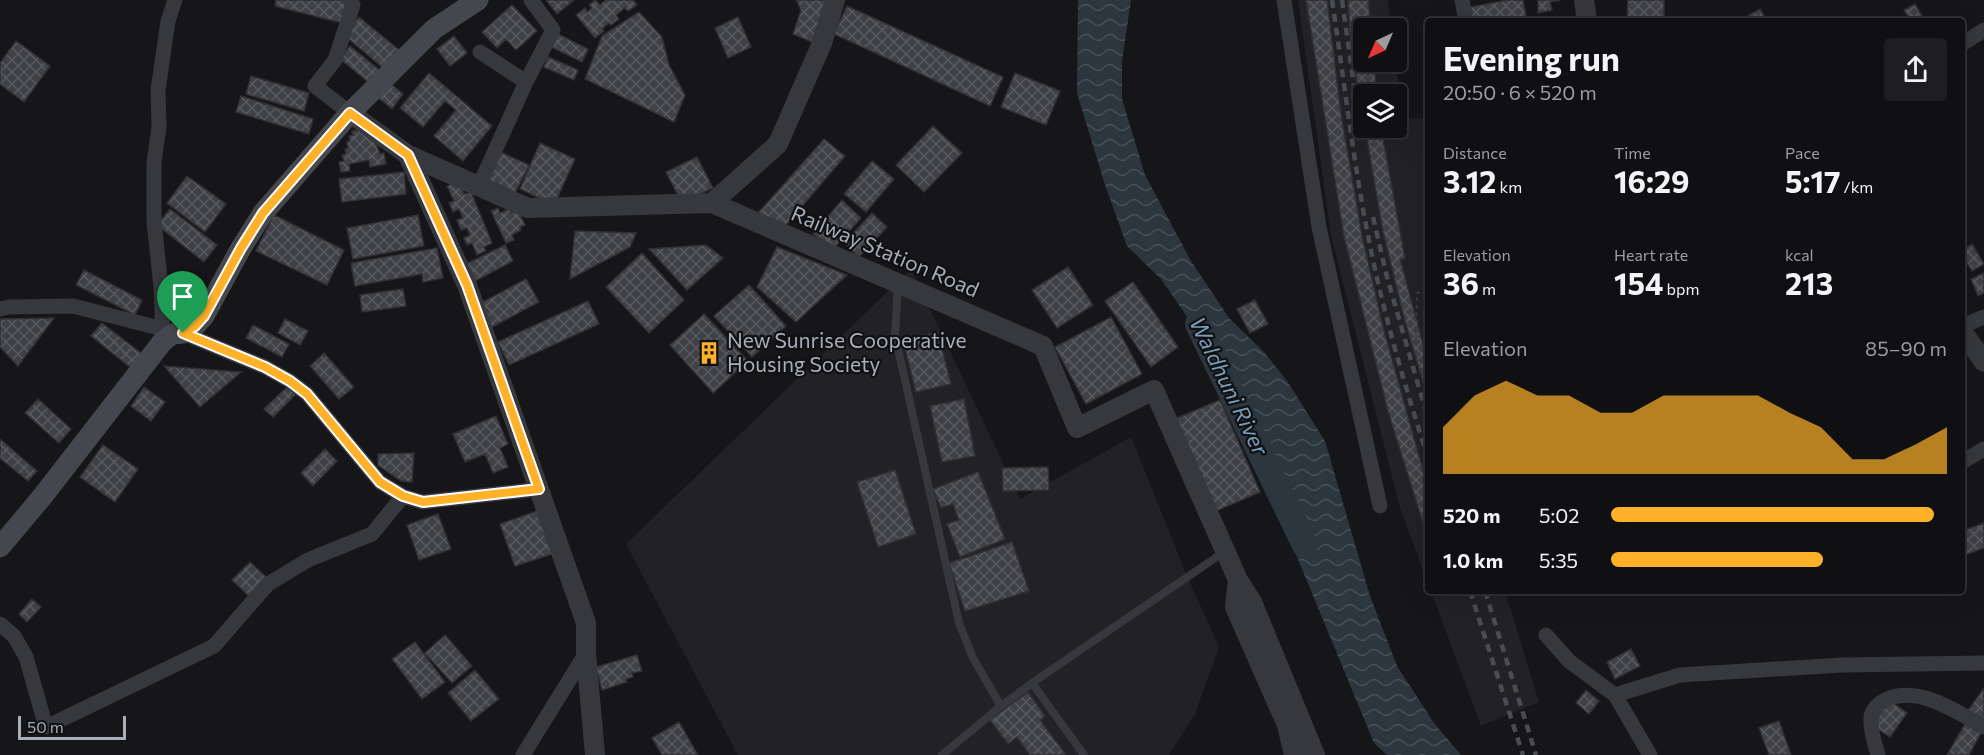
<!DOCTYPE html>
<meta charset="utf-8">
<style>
:root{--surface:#101013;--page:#1e1e21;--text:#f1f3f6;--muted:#9c9da0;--line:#303033;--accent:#feb129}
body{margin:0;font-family:Commissioner,sans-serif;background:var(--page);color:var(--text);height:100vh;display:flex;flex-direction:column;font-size:22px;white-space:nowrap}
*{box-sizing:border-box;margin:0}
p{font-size:20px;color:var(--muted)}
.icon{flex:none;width:33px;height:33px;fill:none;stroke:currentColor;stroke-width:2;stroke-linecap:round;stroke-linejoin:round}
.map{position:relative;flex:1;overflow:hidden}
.details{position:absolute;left:1425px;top:18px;width:540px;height:576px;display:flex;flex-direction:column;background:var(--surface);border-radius:6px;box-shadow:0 6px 24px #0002,0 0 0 2px var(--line)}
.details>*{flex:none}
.needle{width:39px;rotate:224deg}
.tools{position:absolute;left:1353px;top:18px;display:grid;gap:12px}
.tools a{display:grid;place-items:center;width:54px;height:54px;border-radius:6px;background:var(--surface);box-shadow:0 6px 24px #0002,0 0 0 2px var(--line);font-size:30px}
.scale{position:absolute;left:18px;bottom:15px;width:108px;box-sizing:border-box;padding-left:6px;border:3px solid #a8adb9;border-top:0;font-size:16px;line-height:21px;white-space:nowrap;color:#a8adb9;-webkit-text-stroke:4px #111114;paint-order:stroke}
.pin{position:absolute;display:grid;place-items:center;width:51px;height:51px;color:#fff;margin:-62px -26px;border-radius:50% 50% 50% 0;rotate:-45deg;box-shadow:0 0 6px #0007}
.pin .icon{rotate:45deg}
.round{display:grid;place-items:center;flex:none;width:63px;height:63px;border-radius:6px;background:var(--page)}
.summary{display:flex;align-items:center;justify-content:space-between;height:102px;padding:0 18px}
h1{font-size:33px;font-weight:700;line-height:45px}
.metrics{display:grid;grid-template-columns:repeat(3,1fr);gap:9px;height:102px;padding:6px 18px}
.metrics div{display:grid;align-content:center}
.metrics b{font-size:30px;font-weight:700}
.metrics small{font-size:16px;font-weight:400}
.metrics p{font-size:16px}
.chart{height:168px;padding:12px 18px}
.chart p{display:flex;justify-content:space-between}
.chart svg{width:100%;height:108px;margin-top:6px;fill:var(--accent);opacity:.7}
ul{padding:0 18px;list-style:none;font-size:20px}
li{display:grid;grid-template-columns:96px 72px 1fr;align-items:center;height:45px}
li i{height:15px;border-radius:8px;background:var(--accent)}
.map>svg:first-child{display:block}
.built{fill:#222226;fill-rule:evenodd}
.water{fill:url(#water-waves)}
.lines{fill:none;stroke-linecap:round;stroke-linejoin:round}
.river{stroke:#2b363e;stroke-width:26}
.building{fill:url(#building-cross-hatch);stroke:#303035;stroke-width:1.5}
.path{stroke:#3d3f45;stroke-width:2;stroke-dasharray:3 4.5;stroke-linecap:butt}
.service{stroke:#37383e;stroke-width:8}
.minor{stroke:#37383e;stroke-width:15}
.tertiary{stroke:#37383e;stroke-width:20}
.secondary{stroke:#45474e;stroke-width:21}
.rail{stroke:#4a4c53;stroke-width:4.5;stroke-dasharray:8 6;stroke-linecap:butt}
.path-bridge{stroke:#3d3f45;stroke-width:2;stroke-dasharray:3 4.5;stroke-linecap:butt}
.route-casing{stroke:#fff;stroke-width:12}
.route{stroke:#feb129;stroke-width:8}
.labels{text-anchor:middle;stroke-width:4.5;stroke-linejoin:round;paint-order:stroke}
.street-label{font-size:21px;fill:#a8adb9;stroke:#111114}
.poi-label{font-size:21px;fill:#a8adb9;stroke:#111114;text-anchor:start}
.water-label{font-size:22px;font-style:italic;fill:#7c9db7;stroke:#111114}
</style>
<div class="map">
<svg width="1984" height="755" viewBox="0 0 1984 755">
<defs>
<pattern id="water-waves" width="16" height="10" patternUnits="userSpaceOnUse" patternTransform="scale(1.5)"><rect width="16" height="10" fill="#2b363e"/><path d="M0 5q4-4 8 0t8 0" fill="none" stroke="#475058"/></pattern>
<pattern id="building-cross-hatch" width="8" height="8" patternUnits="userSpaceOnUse" patternTransform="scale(1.5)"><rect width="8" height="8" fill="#404146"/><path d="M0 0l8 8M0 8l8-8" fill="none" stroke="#595a5f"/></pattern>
</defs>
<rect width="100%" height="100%" fill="#161619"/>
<path class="built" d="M1298 0H1388L1391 28H1364V62H1396L1403 119 1428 118V584L1400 508 1331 236ZM1364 94H1396V128H1364Z
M911 269 1020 499 1131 437 1187 576 1219 647 1195 714 1169 755H738L626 544Z
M1431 591H1505L1539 702 1481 726Z"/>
<path class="water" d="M1078 0H1131L1122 61V99L1145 175 1191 261 1229 318 1264 352 1287 381 1325 441 1370 596 1397 666 1434 723 1461 755H1387L1374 743 1290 540V512L1282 485 1268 454 1253 412 1161 279 1127 246 1105 185 1077 93Z"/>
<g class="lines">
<path class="river" d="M1198 324 1305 545"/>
</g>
<path class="building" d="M276 0H347L342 23 275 6Z
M546 0H574L557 14Z
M595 0 600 5 606 0H633L637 5 628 11 625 8 616 15 619 19 611 25 609 23 602 29 604 31 595 38 576 15 585 8 587 12 592 8 589 5Z
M796 0H827L812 42 793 34 801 10Z
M1306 0H1327L1341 114 1362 236 1384 331 1428 488V539L1388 411 1344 236Z
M1348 0H1368L1371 28H1364V62H1374L1377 94H1364V121L1351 49Z
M1508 0H1523L1527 21H1472L1470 7Z
M1538 0H1560L1550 2 1552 10 1538 13Z
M1628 0H1664V21H1627Z
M1915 4 1925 21H1911L1904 10Z
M512 5 537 31 516 50 506 39 497 48 482 32Z
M847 6 1003 77 990 106 834 34Z
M1760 9 1767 21H1746L1744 18Z
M639 12 662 37 669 65 685 95 674 122 585 79 602 36Z
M359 17 404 54 388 72 344 35Z
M738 17 751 47 728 58 715 28Z
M556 33 588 49 582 62 549 46Z
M454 36 467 53 450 66 437 49Z
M16 41 50 66 24 102 0 84V63Z
M350 46 382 72 372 85 340 59Z
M548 57 578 70 574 80 544 67Z
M429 73 492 126 463 161 434 136 456 110 445 101 423 127 400 108Z
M1015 73 1060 91 1046 125 1001 107Z
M251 76 309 93 304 111 246 94Z
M386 80 403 94 392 109 374 94Z
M241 96 313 119 309 134 236 112Z
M933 126 962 153 924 192 896 165Z
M1365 128H1381L1405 259H1400L1428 362V399L1405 321 1383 231Z
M363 129 374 137 380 154 384 153 386 164 370 167 369 160 349 164 350 171 341 172 339 162 344 161 342 155 346 154 345 149 348 148 347 142 350 141 349 136 353 135 352 131Z
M824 139 845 156 786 225 758 213Z
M540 143 575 159 554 205 520 189Z
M498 151 529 165 515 193 485 178Z
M697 157 713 188 682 203 666 172Z
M872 161 894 179 866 212 844 194Z
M404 172 406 194 342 202 339 179Z
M187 176 226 204 205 232 167 203Z
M459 181 464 194 471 192 492 243 484 247 486 251 477 255 472 243 467 245 464 238 470 235 467 228 461 230 457 220 463 218 459 209 453 212 449 203 454 201 447 186Z
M842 200 861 218 834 248 813 234Z
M498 208 500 213 509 209 512 213 518 210 525 225 520 227 521 230 512 235 514 240 506 243 491 211Z
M170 209 217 245 204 262 157 225Z
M872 213 887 227 859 257 844 243Z
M274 215 344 250 327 285 256 251Z
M418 215 424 246 353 259 347 228Z
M575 231 636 233 630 247 570 279Z
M1972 244 1984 264 1972 271 1962 255V250Z
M505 245 513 261 473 282 464 265Z
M706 245 723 258 687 290 649 249Z
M777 247 847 275 796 322 757 287Z
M437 248 443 278 423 282 422 274 355 286 351 263Z
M642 253 684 300 649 333 606 287Z
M1068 267 1093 305 1057 328 1032 290Z
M84 270 142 300 135 315 76 285Z
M1984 273V293L1978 296 1971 279Z
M526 279 539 302 492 327 479 304Z
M1133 282 1178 347 1151 367 1105 301Z
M749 285 786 326 752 357 714 316Z
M403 289 406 306 362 312 360 295Z
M1255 300 1268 324 1250 333 1237 309Z
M588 301 599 324 509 365 498 342Z
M704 314 748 361 713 393 670 345Z
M1111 317 1142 374 1086 404 1055 347Z
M54 318 18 366 0 347V319Z
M285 319 308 331 300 345 278 333Z
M102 323 142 354 131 368 91 336Z
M253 325 289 344 282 357 246 338Z
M938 332 951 384 916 392 903 340Z
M324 353 354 387 339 399 310 366Z
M164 366 241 372 200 407Z
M288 386 296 394 273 417 264 409Z
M144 387 165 402 151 421 131 406Z
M38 399 71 429 59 443 25 413Z
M964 399 975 456 942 462 930 406Z
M1220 400 1260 492 1216 511 1175 419Z
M496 416 508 444 500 448 508 467 493 473 485 454 465 462 453 434Z
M0 439 37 471 28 481 0 458Z
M103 445 138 469 115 502 80 477Z
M325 449 337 461 313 486 301 473Z
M414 453 412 482 401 481 378 465V454Z
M1048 467 1049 490 1003 491 1002 468Z
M895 470 916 534 878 547 857 482Z
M978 472 1005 539 960 557 947 524 959 520 953 504 941 508 933 489Z
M543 509 558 552 515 566 500 524Z
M438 514 451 549 419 560 407 525Z
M1984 523V548L1962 556V531Z
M1012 542 1029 591 965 611 949 563Z
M250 562 270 581 252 599 232 580Z
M32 599 41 607 27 622 19 614Z
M445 635 472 666 452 683 425 653Z
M415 642 445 682 422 699 392 659Z
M1631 649 1640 666 1615 679 1607 662Z
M637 655 642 671 632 673 633 677 626 679 627 682 602 690 596 667Z
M475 670 499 699 471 721 448 693Z
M1984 688V725L1967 712Z
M1586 690 1599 701 1589 714 1576 703Z
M1028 692 1045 716 1040 720 1066 755H1030L1017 737 1008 744 990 720Z
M1889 700 1907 713 1890 737 1872 725Z
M1779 721 1791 755H1769L1759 728Z
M679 722 698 755H662L652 738Z
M1965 724 1981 733 1969 755H1947Z"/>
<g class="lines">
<path class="path" d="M1416 338 1417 293 1428 291"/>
<path class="service" d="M898 284 895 335 959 623 973 658 1001 706
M942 755 1001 706 1032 683
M1084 755 1032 683 1224 552"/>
<path class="minor" d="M1284 0 1319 227 1380 506
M1462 0 1466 21
M1962 44 1984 30
M526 82 553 30 531 0
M350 113 315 86 335 60 353 5 350 0
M479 186 526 82 480 52
M0 309 9 307 73 306 163 329
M1962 326 1984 317
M183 333 265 367 290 381 307 394 380 482 403 496 422 502 539 489
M163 341 161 286 154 222V162L159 127 158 90 168 21 175 0
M1962 462 1984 449
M0 624 14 636 26 657 46 727 214 646 268 584 308 560 372 534 403 496
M1546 635 1569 661 1615 695 1650 755
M1615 695 1680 675 1842 665 1984 663
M523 755 586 653
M1878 755C1875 744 1870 730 1871 718 1871 711 1875 707 1880 703 1912 681 1956 711 1984 727"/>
<path class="tertiary" d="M1584 0 1587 21
M350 113 408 155 528 208 712 203 1043 346 1077 428 1154 390 1238 580 1252 602 1315 755
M408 155 467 285 586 623V653L595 755
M712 203 778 144 822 43 835 0
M1962 331 1984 362
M1238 580 1235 607 1287 725 1294 755"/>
<path class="secondary" d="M0 547 42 497 163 341 173 334 183 333 195 326 204 316 241 248 263 213 350 113 434 29 478 0"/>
<path class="rail" d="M1332 0C1346 93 1356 187 1377 278 1391 339 1409 399 1428 458
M1342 0 1354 86
M1373 217 1387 277 1428 419
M1470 591 1523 755
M1485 591 1536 755"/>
<path class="path-bridge" d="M1962 319 1984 322"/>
</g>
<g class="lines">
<g class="route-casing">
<path id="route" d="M350 113 408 155 467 285 539 489 423 502 403 496 380 482 307 394 290 381 265 367 183 333 195 326 204 316 241 248 263 213Z"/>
</g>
<use href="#route" class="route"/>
</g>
<defs>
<g id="building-bare" transform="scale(1.8)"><path d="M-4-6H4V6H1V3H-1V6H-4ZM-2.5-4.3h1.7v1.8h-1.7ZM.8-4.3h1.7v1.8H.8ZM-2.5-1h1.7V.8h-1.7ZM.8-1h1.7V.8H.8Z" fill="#feb129" stroke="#111114" stroke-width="2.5" paint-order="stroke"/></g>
</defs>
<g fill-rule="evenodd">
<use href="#building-bare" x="709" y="353"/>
</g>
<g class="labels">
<g class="street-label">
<text transform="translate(885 252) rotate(23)" y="7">Railway Station Road</text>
</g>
<g class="poi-label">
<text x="727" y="348">New Sunrise Cooperative<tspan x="727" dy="24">Housing Society</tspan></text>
</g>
<g class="water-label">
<text transform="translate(1229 386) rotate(64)" y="8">Waldhuni River</text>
</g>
</g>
</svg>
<div class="tools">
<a><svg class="needle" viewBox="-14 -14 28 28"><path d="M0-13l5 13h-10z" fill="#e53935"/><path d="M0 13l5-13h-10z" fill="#9c9da0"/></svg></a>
<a><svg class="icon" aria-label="layers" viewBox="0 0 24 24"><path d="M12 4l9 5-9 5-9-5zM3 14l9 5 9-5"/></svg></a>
</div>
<div class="scale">50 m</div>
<div class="pin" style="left:183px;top:333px;background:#1e9e55"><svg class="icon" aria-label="arrive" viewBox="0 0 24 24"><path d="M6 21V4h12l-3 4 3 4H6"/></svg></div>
<section class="details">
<div class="summary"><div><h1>Evening run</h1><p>20:50 · 6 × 520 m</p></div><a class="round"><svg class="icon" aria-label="share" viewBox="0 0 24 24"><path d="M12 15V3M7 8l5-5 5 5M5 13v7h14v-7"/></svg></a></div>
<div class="metrics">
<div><p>Distance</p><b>3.12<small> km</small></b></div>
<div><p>Time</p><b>16:29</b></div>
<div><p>Pace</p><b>5:17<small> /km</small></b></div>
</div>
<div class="metrics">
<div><p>Elevation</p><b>36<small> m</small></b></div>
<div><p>Heart rate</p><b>154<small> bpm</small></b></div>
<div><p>kcal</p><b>213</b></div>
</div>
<div class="chart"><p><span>Elevation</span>85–90 m</p>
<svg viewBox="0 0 160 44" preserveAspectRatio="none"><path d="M0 44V25L10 12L20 6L30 12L40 12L50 19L60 19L70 12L80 12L90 12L100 12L110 19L120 25L130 38L140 38L150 32L160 25V44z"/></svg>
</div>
<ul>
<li><b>520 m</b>5:02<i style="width:96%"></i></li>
<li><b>1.0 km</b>5:35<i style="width:63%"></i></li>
</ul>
</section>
</div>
